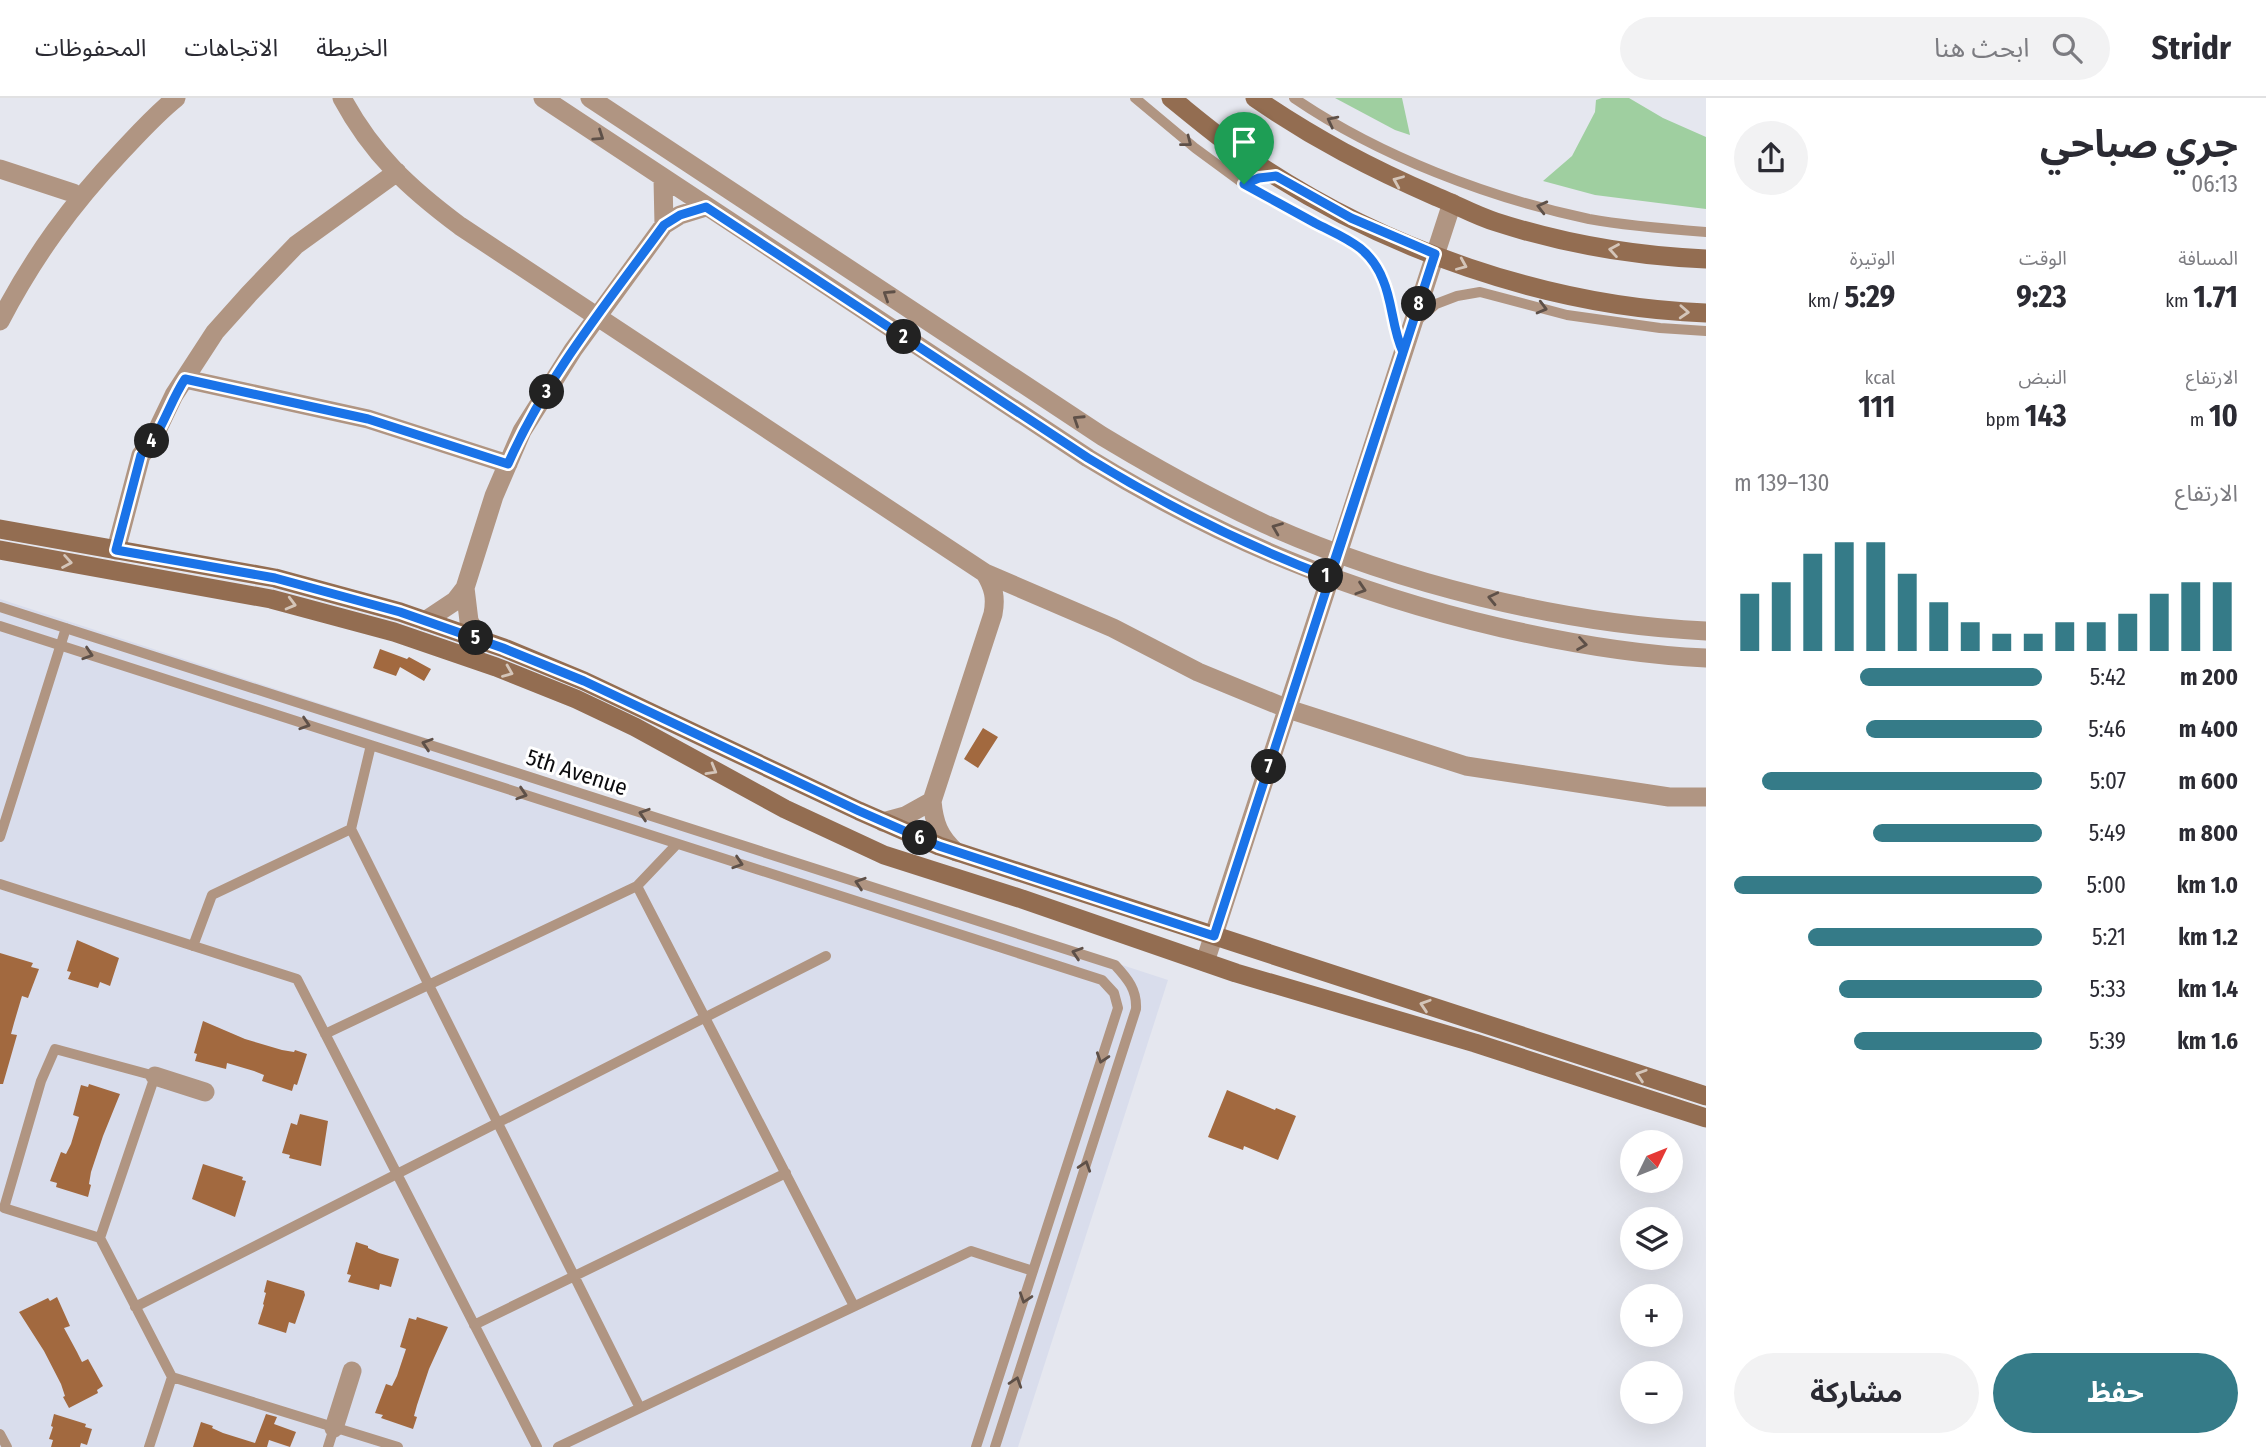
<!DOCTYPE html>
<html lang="ar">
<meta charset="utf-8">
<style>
:root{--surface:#fff;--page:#f2f2f3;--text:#2b2b33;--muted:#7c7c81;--line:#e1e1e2;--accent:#357b88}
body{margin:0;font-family:"Fira Sans Condensed","Noto Sans Arabic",sans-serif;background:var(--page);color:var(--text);direction:rtl;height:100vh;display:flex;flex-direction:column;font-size:26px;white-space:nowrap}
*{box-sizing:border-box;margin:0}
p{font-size:23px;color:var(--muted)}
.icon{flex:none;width:38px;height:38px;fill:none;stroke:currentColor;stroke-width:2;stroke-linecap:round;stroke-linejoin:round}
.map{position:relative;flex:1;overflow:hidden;direction:ltr}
.details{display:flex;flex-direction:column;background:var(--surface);width:560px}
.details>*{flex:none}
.needle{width:46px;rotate:47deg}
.controls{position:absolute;left:1620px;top:1032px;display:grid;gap:14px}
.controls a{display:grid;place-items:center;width:63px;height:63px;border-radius:50%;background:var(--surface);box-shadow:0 7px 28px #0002;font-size:35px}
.pin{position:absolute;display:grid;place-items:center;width:60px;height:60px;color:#fff;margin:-72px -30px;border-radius:50% 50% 50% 0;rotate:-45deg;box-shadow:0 0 7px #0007}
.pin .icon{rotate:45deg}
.km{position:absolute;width:35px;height:35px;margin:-18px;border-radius:50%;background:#222;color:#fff;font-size:19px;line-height:35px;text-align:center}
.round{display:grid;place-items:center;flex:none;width:74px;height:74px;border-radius:37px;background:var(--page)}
.headline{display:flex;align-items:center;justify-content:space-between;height:119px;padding:0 28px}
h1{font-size:38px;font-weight:700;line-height:52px}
.figures{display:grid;grid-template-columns:repeat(3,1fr);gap:10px;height:119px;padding:7px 28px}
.figures div{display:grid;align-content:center}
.figures b{font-size:30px;font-weight:700}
.figures small{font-size:19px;font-weight:400}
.figures p{font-size:19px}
.chart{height:196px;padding:14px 28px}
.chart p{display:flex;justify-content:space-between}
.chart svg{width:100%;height:126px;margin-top:7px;stroke:var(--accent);stroke-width:6}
.button{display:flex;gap:14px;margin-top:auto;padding:14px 28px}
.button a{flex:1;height:80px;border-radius:42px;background:var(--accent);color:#fff;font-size:28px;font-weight:700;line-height:80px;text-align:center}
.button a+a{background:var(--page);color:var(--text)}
ul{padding:0 28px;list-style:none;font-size:23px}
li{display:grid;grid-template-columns:112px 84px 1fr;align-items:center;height:52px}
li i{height:18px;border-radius:9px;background:var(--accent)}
header{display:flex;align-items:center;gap:42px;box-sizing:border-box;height:98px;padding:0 35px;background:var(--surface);border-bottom:2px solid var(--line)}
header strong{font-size:33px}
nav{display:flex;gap:38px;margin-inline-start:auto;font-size:24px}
.search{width:490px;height:63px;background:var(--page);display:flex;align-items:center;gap:18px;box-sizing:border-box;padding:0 24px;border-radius:38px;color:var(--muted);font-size:26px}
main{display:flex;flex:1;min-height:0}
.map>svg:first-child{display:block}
.built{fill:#d9ddec}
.green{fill:#9fcfa0}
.building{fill:#a2693f}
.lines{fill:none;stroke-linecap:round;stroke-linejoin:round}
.service{stroke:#b09582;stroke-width:10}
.minor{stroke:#b09582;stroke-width:19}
.secondary{stroke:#936d51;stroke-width:19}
.oneway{stroke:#5e5048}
.oneway2{stroke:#d4c5b9}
.route-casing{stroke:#fff;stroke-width:14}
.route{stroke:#1a73e8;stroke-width:9}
.labels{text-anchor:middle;stroke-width:6;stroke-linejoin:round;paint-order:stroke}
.street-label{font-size:23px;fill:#0c0c0f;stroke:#fff}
</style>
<header>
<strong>Stridr</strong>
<div class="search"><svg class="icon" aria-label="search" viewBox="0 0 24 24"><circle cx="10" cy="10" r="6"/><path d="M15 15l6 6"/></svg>ابحث هنا</div>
<nav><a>الخريطة</a><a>الاتجاهات</a><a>المحفوظات</a></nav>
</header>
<main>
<section class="details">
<div class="headline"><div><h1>جري صباحي</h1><p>06:13</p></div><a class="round"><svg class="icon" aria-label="share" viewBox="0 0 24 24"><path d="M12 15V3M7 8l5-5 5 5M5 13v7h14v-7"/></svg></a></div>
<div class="figures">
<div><p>المسافة</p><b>1.71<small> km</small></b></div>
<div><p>الوقت</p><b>9:23</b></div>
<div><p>الوتيرة</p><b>5:29<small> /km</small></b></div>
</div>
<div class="figures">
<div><p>الارتفاع</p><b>10<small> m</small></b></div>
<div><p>النبض</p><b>143<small> bpm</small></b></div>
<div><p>kcal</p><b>111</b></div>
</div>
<div class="chart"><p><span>الارتفاع</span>130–139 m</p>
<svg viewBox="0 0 160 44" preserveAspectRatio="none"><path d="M5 44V24M15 44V20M25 44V10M35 44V6M45 44V6M55 44V17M65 44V27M75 44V34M85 44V38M95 44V38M105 44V34M115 44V34M125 44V31M135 44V24M145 44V20M155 44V20"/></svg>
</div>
<ul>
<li><b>200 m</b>5:42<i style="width:59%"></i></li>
<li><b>400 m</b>5:46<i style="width:57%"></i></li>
<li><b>600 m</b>5:07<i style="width:91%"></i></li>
<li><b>800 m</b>5:49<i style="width:55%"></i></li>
<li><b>1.0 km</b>5:00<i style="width:100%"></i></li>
<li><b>1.2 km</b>5:21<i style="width:76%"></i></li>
<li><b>1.4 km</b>5:33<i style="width:66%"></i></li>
<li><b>1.6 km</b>5:39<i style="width:61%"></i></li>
</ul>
<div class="button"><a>حفظ</a><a>مشاركة</a></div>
</section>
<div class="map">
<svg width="1706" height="1349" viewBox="0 0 1706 1349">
<rect width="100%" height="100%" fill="#e5e7ef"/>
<path class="built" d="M0 501 1168 882 1018 1349H0Z"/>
<path class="green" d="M1335 0H1402L1410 37 1395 32Z
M1602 0H1629L1663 20 1706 39V111L1595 97 1543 83 1572 58 1595 14 1596 2Z"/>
<path class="building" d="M380 551 407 561 409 559 431 571 424 583 400 569 396 578 373 570Z
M983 630 998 639 978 670 964 661Z
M77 842 119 860 110 888 100 884 98 890 68 881 71 874 67 873Z
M0 855 33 865 31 869 39 871 28 900 22 898 14 925 11 936 17 937 3 986H0Z
M203 923 245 941 282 952 294 954 295 952 307 956 297 987 294 986 292 993 262 983 264 977 254 973 227 965 226 971 195 963 197 956 194 955Z
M89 986 120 996 103 1038 91 1074 89 1086 91 1087 88 1099 56 1089 57 1085 50 1083 61 1054 66 1056 71 1046 79 1019 73 1017 81 987 88 989Z
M1227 992 1275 1012 1276 1010 1296 1018 1278 1062 1244 1048 1243 1052 1208 1039Z
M300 1016 328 1023 321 1068 289 1060 290 1057 282 1055 291 1025 297 1027Z
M203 1066 243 1079 242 1082 246 1083 235 1119 192 1101Z
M356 1144 368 1148V1150L379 1155 399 1161 391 1189 380 1186 379 1192 348 1184 351 1177 347 1176Z
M267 1182 304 1193 305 1197 295 1226 289 1224 286 1235 258 1226 264 1207 263 1206 266 1195 264 1194Z
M57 1199 70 1228 64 1230 77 1254 82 1264 88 1261 103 1288 97 1292 98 1295 69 1310 63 1299 65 1298 61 1286 44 1253 19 1214 48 1200 50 1203Z
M417 1219 448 1229 429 1271 417 1307 414 1318 417 1319 413 1331 381 1320 383 1317 375 1315 386 1286 392 1288 397 1278 406 1251 400 1249 409 1220 416 1222Z
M54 1316 86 1326 85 1329 92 1331 87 1347 81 1345 80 1349H51L53 1342 49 1341 53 1329 51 1328Z
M266 1316 277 1319 274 1326 296 1334 290 1349 269 1342 267 1349H193L201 1324 213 1328 212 1330 223 1335 255 1345Z"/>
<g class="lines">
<path class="service" d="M1135 0 1195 50 1244 86 1271 78
M1294 0C1379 58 1489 100 1589 121 1628 128 1667 131 1706 134
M1244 86 1349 141C1359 149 1370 157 1377 168 1393 194 1390 227 1403 254
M1418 222 1436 206 1457 198 1480 194 1567 217 1660 230 1706 233
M0 509 1115 867C1128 881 1137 892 1136 911L995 1349
M0 528 1102 882 1114 895 1118 910 976 1349
M371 647 351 731 640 1310
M0 739 66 530
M677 746 637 788 854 1208
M0 786 297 881 537 1349
M193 848 212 797 351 731
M325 936 637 788
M100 1140 155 978 55 951 41 983 4 1110 100 1140 172 1279 149 1349
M135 1209 826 858
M474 1227 786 1075
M172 1279 398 1349
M0 1336 7 1349
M328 1349 334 1330
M558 1349 971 1153 1033 1173"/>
<path class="minor" d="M342 0C372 56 409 90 460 128L985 475C994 490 996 500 993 516L932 703C934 725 939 739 956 754
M543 0 1088 360C1220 441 1351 495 1502 530 1568 545 1638 557 1706 560
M590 0 1102 338C1155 370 1209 400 1265 426 1397 485 1561 526 1706 533
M0 71 73 95 80 100
M663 81 664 127
M0 223C34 158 71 107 122 53 139 35 156 16 176 0
M185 281 368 321 508 366
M116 452 141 357 149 349 174 297 215 234 249 196 296 147 397 74
M985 475 1113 530 1198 574 1288 611 1466 668 1669 699H1706
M425 523 455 503 465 490
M480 542 469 523 465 490 494 398 522 333 573 252 664 127 680 117 706 109
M883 724 905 718 932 703
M1205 864 1452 105
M155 978 205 994
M334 1330 352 1273"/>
<path class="secondary" d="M1171 0C1197 21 1223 43 1251 62 1382 151 1548 209 1706 215
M1255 0C1315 41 1370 70 1437 99 1457 107 1476 118 1496 124 1564 146 1635 158 1706 161
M0 431 275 480 400 514 504 550 584 583 859 713 939 748 1706 998
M0 452 271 501 394 534 496 569 576 601 635 629 785 711 884 757 1022 801 1236 875 1475 945 1706 1020"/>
</g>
<defs><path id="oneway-chevron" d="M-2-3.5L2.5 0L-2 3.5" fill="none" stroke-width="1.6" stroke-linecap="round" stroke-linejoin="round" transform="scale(1.75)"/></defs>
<g class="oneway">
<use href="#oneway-chevron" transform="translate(1332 23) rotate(-153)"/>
<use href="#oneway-chevron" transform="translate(599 38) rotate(34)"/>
<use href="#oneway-chevron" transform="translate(1187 44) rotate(38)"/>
<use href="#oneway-chevron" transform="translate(1542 109) rotate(-166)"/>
<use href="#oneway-chevron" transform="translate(888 197) rotate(-147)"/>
<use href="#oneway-chevron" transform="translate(1542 210) rotate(15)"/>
<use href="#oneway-chevron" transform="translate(1078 322) rotate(-147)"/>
<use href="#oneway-chevron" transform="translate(1277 430) rotate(-158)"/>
<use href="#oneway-chevron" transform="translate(1361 491) rotate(18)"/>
<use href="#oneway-chevron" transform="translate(1493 500) rotate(-167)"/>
<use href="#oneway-chevron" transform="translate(1582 546) rotate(9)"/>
<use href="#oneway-chevron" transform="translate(88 556) rotate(18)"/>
<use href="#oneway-chevron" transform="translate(305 626) rotate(18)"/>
<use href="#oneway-chevron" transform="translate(427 646) rotate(-162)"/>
<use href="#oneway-chevron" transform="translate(522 696) rotate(18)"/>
<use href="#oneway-chevron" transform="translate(644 716) rotate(-162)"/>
<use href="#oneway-chevron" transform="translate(738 765) rotate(18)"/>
<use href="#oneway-chevron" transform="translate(860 785) rotate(-162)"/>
<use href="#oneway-chevron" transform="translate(1077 855) rotate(-162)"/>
<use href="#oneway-chevron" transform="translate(1102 960) rotate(108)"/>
<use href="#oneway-chevron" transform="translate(1085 1068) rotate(-72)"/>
<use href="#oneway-chevron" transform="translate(1025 1200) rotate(108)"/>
<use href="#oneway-chevron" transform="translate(1016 1284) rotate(-72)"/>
</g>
<g class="oneway2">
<use href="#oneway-chevron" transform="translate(1398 83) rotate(-157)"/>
<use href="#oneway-chevron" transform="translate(1614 152) rotate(-170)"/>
<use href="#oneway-chevron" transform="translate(1462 167) rotate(23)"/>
<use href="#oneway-chevron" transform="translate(1684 214) rotate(3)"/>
<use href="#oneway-chevron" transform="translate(67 464) rotate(10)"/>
<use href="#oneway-chevron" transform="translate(291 506) rotate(15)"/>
<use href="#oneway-chevron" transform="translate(508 574) rotate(22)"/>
<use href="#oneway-chevron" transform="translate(712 672) rotate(30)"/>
<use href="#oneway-chevron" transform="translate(1425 907) rotate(-162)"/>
<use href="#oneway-chevron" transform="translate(1641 977) rotate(-162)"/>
</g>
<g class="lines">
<g class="route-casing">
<path id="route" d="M1244 86C1268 99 1291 112 1315 125 1344 140 1370 148 1383 182 1393 205 1392 231 1403 254L1329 479C1244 447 1165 407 1088 360L706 109 680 117 664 127C608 204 546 279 508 366L368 321 185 281C169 305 161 338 141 357L116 452 275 480 400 514 503 550 584 583 859 713 939 748 1214 838 1435 156 1351 120 1276 78 1259 80 1244 86"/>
</g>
<use href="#route" class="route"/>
</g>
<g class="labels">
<g class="street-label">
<text transform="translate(577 674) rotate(18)" y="8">5th Avenue</text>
</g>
</g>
</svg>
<div class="controls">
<a><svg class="needle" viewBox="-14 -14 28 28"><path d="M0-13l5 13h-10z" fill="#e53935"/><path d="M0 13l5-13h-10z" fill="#7c7c81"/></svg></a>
<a><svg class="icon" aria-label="layers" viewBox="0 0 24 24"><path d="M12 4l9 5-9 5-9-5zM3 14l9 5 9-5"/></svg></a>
<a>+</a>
<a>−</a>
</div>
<div class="pin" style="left:1244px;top:86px;background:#1e9e55"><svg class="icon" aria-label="arrive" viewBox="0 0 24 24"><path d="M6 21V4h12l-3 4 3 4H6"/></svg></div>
<b class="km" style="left:1326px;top:478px">1</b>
<b class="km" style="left:904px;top:239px">2</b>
<b class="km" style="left:547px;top:294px">3</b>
<b class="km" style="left:152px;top:343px">4</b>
<b class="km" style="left:476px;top:540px">5</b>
<b class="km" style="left:920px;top:740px">6</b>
<b class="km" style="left:1269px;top:669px">7</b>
<b class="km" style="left:1419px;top:206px">8</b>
</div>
</main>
